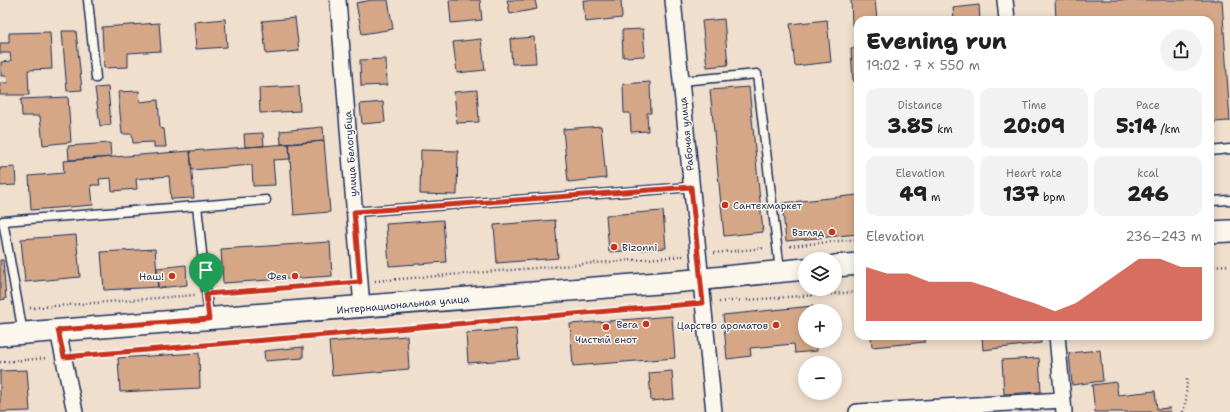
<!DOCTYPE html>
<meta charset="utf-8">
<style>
:root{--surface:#fff;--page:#f2f2f2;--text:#202124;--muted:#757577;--accent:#c8321e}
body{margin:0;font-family:"Shantell Sans",sans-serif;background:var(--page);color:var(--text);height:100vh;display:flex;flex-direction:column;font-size:15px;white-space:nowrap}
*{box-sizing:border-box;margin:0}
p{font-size:13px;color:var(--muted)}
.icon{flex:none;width:22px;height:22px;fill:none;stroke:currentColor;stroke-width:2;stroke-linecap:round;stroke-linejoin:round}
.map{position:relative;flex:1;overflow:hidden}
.details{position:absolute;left:854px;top:16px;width:360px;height:324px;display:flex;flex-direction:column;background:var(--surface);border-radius:12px;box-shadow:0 2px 10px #0003}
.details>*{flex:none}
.buttons{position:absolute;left:798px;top:252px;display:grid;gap:8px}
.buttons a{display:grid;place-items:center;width:44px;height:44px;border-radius:50%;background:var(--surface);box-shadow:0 2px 10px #0003;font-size:20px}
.pin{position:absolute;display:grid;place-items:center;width:34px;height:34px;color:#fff;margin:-41px -17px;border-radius:50% 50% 50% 0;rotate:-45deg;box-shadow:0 0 4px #0007}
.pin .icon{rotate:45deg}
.round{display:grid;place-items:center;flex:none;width:42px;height:42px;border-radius:21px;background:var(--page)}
.headline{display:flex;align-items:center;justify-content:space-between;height:68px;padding:0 12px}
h1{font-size:22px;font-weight:800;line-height:30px}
.figures{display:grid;grid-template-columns:repeat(3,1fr);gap:6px;height:68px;padding:4px 12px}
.figures div{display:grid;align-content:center;border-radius:10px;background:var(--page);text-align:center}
.figures b{font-size:20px;font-weight:800}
.figures small{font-size:11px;font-weight:400}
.figures p{font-size:11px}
.chart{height:112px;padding:8px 12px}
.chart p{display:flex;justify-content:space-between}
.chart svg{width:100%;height:72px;margin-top:4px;fill:var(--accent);opacity:.7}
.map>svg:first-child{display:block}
.building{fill:#d5a786;stroke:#1b2f5e}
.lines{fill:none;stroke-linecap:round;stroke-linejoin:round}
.lane-casing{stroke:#1b2f5e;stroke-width:11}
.street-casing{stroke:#1b2f5e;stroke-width:18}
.secondary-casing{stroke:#1b2f5e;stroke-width:24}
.path{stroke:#1b2f5e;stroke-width:2.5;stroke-dasharray:1 3;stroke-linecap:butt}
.lane{stroke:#fbf7ec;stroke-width:8}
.street{stroke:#fbf7ec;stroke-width:15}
.secondary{stroke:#fbf7ec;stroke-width:21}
.route-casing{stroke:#fff;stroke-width:8}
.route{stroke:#c8321e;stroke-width:5}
.poi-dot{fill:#c8321e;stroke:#fbf7ec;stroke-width:1.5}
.labels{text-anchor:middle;stroke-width:3;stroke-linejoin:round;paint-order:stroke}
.street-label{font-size:10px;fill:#1b2f5e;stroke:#fbf7ec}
.poi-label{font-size:10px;fill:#1b2f5e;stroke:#fbf7ec;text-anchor:end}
</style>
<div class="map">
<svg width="1230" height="412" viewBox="0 0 1230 412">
<rect width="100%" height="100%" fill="#f0dfcd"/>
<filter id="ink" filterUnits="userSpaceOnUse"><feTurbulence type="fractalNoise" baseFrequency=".025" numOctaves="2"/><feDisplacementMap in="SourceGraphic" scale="8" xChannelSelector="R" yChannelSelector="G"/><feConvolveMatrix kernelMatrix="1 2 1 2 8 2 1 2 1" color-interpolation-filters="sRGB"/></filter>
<g filter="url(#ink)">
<path class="building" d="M372 0H388L393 29 362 34 356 3Z
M449 0H480L482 20 451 23Z
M507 0H535L537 9 510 14Z
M583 0H621L622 18 585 22Z
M851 0H875L877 20H858V24L852 25Z
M1055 0H1222L1230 121 1213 122 1214 128H1210V20H1056Z
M979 5 980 20H954L953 8Z
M295 18 299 51 266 54 262 21Z
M225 19 227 47 196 49 194 22Z
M724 19 728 65 707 67 702 21Z
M827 20 831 62 795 66 790 24Z
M159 23 161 51 128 53V67L104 68 102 27Z
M643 29 645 56 623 57 622 30Z
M62 31H76L82 90 67 91Z
M50 32 52 69 28 70 29 95H0V83H8L7 76H1V62L11 61 10 53H0V43H9V33Z
M534 37 536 63 512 64 510 39Z
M481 39 485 70 457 73 453 42Z
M858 48V81H853L851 49Z
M386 59 387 85 361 86 360 60Z
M650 82 651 113H647L648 131 631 132 630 113H624L623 84Z
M299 86 300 111 260 113 259 88Z
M108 87 111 125 100 126 95 88Z
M749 87 763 232 724 236 710 90Z
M477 90 479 122 457 123 454 92Z
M139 91 140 102 158 100 160 128 164 129 166 147H154V142L133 143 132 134H122L118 92Z
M68 97 71 142 43 145 40 116H22L21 99Z
M383 102 385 122 362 124 360 104Z
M601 126 606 178 568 182 563 129Z
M323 127 324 141 281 144 280 131Z
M263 133 264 146 245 147 244 134Z
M324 141 330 212 294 215 289 144Z
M110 143 111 157 69 160 68 146Z
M289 144 290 159 273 160 275 185 253 186 252 165 192 170 190 151Z
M421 150 458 151 457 195 420 194Z
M190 151 194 198 171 199 169 176 136 179 137 189 112 191 111 178 99 179 100 185H91L93 205 31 210 29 176 64 173 63 161Z
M15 167 16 185 0 186V168Z
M858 195V234L786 241 782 203Z
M663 211 666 248 609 252 606 215Z
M443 220 446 262 389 266 386 224Z
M555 220 558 258 497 263 494 225Z
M76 235 80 277 25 282 21 239Z
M330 242 332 276 223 283 221 249Z
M155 249 158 287 104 290 101 252Z
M0 260H3L6 299 0 300Z
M186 265 187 285 158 288 157 268Z
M813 306V311H805V341H816L817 351 795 353 794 344 750 348 751 356 727 359 723 315Z
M672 316 675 358 573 366 570 324Z
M516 329 519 359 468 363 466 333Z
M407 336 409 369 332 376 329 342Z
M871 336H924L925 342 872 347Z
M982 336H1041V343L983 350Z
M303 347V358L265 361 264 351Z
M1100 350 1103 381 1072 385 1069 353Z
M199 353 200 388 120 392 118 358Z
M1039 358 1041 392 1004 394 1002 360Z
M27 370 30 411 0 412V371Z
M672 371 674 399 651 401 649 373Z
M1116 382 1118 395 1155 391 1157 409 1170 408 1171 412H1095L1092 385Z"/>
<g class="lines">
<g class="lane-casing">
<path id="lane" d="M88 0 96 78
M681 81 757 74 780 271
M1210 151 1230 149
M1210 196V201L1230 200
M354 212 691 187
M209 318 197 206 266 200
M23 333 3 221 197 206"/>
</g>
<g class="street-casing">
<path id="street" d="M338 0 362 308
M673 0 714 412
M1005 0 1007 20
M58 331 75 412
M1057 336 1064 412
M857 412 1063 400"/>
</g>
<g class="secondary-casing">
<path id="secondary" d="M1210 232 1230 231
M835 266 858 264
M0 335 684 281 805 269"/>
</g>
<path class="path" d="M790 246 858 239
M714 253 765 248
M1210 266 1230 265
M375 281 683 256
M220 293 344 283
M719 302 858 292
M30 308 195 295
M79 355 688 304
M0 362 48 358
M1183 412 1186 400 1187 377"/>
<use href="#lane" class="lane"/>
<use href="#street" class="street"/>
<use href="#secondary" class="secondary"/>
</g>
</g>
<g class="lines" filter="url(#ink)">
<g class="route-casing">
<path id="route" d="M691 187 703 303 64 357 58 330 209 319 206 294 360 282 354 212Z"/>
</g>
<use href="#route" class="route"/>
</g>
<g class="poi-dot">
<circle cx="725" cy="205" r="4"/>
<circle cx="832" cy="232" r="4"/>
<circle cx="614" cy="247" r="4"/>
<circle cx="172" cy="276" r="4"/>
<circle cx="295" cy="276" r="4"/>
<circle cx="646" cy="324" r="4"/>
<circle cx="776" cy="325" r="4"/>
<circle cx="606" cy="327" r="4"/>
</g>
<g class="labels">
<g class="street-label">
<text transform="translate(686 134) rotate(-96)" y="4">Рабочая улица</text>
<text transform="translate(350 154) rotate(-94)" y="4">улица Белогубца</text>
<text transform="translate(403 304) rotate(-5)" y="4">Интернациональная улица</text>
</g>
<g class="poi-label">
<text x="733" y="209" text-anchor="start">Сантехмаркет</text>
<text x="824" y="236">Взгляд</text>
<text x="622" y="251" text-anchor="start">Bizonni</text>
<text x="164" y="280">Наш!</text>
<text x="287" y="280">Фея</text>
<text x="638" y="328">Вега</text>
<text x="768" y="329">Царство ароматов</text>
<text x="606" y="343" text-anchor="middle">Чистый енот</text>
</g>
</g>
</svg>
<div class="buttons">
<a><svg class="icon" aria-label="layers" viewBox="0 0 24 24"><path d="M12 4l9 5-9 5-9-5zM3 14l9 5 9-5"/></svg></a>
<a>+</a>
<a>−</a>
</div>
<div class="pin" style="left:206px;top:294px;background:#1e9e55"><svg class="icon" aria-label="arrive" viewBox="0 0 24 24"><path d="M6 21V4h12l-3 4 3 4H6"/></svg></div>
<section class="details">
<div class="headline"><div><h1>Evening run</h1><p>19:02 · 7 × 550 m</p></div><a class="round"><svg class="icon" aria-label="share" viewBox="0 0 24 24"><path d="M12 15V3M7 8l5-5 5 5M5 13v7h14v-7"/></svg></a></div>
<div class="figures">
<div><p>Distance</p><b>3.85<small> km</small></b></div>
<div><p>Time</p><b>20:09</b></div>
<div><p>Pace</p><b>5:14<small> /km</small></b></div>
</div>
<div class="figures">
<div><p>Elevation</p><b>49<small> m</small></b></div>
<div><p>Heart rate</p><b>137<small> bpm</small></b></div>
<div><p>kcal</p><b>246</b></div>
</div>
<div class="chart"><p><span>Elevation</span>236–243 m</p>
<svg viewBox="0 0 160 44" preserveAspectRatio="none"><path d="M0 44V11L10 15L20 15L30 20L40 20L50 20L60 24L70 29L80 33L90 38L100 33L110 24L120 15L130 6L140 6L150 11L160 11V44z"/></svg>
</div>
</section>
</div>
